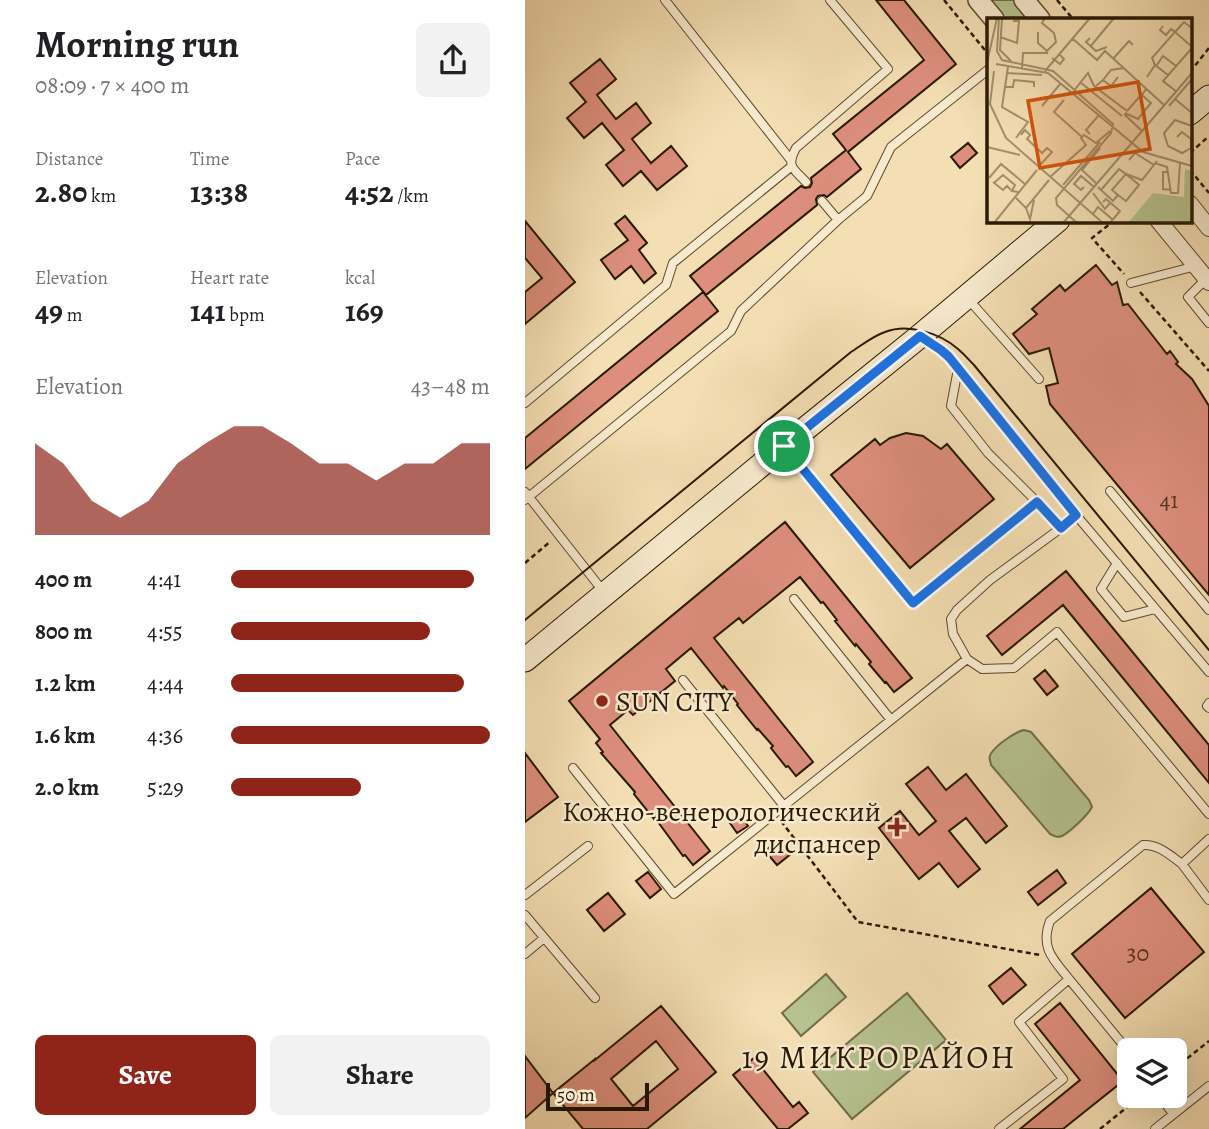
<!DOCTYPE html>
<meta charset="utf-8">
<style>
:root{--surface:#fff;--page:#f2f2f2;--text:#202124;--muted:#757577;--accent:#8f2418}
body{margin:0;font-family:Alegreya,serif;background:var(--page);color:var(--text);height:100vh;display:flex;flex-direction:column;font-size:26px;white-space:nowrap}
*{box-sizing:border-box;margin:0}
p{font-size:23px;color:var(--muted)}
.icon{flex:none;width:38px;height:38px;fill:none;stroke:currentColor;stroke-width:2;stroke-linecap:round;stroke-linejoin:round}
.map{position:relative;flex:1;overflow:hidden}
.panel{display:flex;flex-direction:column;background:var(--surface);width:525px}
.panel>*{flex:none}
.controls{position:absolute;left:592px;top:1038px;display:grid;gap:14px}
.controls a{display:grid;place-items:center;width:70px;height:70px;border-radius:10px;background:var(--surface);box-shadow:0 7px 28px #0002;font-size:35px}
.scale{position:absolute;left:21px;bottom:18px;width:103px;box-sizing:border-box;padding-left:7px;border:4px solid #281903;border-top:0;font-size:19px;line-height:24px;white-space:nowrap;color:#281903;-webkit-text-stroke:5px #f8eace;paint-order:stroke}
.pin{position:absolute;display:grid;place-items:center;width:60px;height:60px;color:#fff;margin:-30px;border:4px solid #fff;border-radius:50%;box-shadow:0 2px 7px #0007}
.round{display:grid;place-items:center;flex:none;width:74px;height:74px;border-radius:10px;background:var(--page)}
.overview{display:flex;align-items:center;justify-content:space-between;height:119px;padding:0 35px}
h1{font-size:38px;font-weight:700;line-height:52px}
.metrics{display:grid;grid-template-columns:repeat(3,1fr);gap:10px;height:119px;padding:7px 35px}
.metrics div{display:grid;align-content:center}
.metrics b{font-size:30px;font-weight:700}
.metrics small{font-size:19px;font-weight:400}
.metrics p{font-size:19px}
.chart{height:196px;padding:14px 35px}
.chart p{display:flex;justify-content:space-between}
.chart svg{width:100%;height:126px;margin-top:7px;fill:var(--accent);opacity:.7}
.cta{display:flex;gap:14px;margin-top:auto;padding:14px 35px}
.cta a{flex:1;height:80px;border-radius:10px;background:var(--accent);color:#fff;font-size:28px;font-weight:700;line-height:80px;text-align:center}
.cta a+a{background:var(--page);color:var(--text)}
ul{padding:0 35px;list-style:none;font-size:23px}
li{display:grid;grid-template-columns:112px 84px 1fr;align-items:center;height:52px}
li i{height:18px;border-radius:9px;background:var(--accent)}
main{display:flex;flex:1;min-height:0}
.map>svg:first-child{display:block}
.green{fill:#b6c290;stroke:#6f6e4a;stroke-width:2}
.building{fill:#dd8e7d;stroke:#281903;stroke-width:2;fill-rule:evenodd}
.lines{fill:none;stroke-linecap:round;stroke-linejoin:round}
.service-casing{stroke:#5b4a2f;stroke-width:10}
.minor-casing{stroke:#5b4a2f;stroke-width:18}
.tertiary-casing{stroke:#5b4a2f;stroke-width:22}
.secondary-casing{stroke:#281903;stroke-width:25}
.path{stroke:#281903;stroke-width:2.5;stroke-dasharray:5 3.5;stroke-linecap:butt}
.service{stroke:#f8eace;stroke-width:8}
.minor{stroke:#f8eace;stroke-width:16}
.tertiary{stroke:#f8eace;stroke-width:19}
.secondary{stroke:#f8eace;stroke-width:23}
.tram{stroke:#281903;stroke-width:2}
.route-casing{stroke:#fff;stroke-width:14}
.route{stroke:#1a73e8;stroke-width:9}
.poi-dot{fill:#8f2418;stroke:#f8eace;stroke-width:2.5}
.labels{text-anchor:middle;stroke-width:5;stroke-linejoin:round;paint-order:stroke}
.number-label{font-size:24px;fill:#553622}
.poi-label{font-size:28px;fill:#281903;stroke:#f8eace;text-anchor:start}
.quarter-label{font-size:32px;letter-spacing:2px;fill:#281903;stroke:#f8eace}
.inset-road{fill:none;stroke:#a28f6d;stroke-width:2}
.view{fill:#d5530b;fill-opacity:0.15;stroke:#d5530b;stroke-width:3.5}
.inset-edge{fill:none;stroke:#281903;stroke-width:3.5}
</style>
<main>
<section class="panel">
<div class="overview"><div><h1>Morning run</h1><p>08:09 · 7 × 400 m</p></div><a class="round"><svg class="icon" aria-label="share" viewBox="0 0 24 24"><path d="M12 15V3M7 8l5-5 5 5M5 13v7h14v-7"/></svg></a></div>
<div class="metrics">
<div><p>Distance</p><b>2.80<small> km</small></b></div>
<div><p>Time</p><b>13:38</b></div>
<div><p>Pace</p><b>4:52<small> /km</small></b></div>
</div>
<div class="metrics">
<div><p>Elevation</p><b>49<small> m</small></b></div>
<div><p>Heart rate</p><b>141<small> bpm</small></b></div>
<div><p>kcal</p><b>169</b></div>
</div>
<div class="chart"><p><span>Elevation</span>43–48 m</p>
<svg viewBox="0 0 160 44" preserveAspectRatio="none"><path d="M0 44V12L10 19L20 32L30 38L40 32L50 19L60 12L70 6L80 6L90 12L100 19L110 19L120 25L130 19L140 19L150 12L160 12V44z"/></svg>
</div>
<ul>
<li><b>400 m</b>4:41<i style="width:94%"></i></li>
<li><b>800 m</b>4:55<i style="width:77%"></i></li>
<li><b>1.2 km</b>4:44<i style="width:90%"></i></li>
<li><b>1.6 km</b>4:36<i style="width:100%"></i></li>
<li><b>2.0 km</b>5:29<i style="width:50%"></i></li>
</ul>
<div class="cta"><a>Save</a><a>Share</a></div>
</section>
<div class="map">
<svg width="684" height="1129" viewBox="0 0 684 1129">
<rect width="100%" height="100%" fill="#f4deb3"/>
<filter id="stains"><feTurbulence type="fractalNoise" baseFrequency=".00286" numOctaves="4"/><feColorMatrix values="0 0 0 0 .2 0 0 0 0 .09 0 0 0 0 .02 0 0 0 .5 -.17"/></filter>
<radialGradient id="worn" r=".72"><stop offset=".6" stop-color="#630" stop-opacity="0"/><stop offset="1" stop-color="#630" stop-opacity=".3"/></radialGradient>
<path class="green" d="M464 0H492L507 19H479Z
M499 730 506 732 564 800 567 807C563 815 545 832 537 836 531 838 530 836 525 834L466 765C465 759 463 757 467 752 473 744 490 732 499 730Z
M301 974 321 997 276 1036 257 1013Z
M382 993 421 1040 327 1119 288 1072Z"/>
<path class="building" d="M351 0H379L431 64 323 152 336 169 302 197 299 195 293 196 291 199 292 205 181 295 165 276 276 186 280 188 285 187 287 183 286 178 321 150 308 134 399 60Z
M75 59 91 79 72 95 91 119 111 103 126 123 107 139 126 163 146 146 162 166 132 190 116 171 98 186 81 165 99 150 77 123 59 138 42 118 61 102 45 83Z
M443 143 452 153 435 168 426 157Z
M100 216 122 243 114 250 131 273 119 283 106 266 90 279 76 260 103 240 90 224Z
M0 221 50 282 0 324V292L17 278 0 258Z
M571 265 587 285 592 282 598 305 603 304 642 354 645 351 653 362 651 364 667 379 684 406V595L525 404 521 386 533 383 524 348 504 354 488 334 512 314 507 309 535 285 540 291Z
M178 292 193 311 0 469V438Z
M381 433 398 436 416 449 422 444 469 499 385 568 306 475 350 439 355 445 365 438Z
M260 522 387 678 369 692 361 682 360 683 344 664 346 662 331 644 330 646 310 621 312 620 298 602 296 603 275 577 218 623 214 618 189 638 288 762 271 776 263 766 261 767 246 748 248 746 233 729 232 730 212 705 213 704 199 686 198 688 166 648 141 669 150 681 108 715 103 710 85 725 185 851 168 865 160 855 158 856 130 818 129 819 109 794 110 792 76 753 78 752 71 743 75 739 44 701Z
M541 571 684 745V783L538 605 477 655 462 636Z
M520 670 533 686 522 695 509 679Z
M0 753 33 797 0 822Z
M403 767 421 790 441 774 482 826 461 843 441 818 424 831 455 869 433 887 414 863 394 879 354 828 375 811 394 835 411 821 381 784Z
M216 816 223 826 212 833 205 823Z
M255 839 267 853 252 865 240 851Z
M532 870 541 883 513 905 503 892Z
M123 872 136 889 125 898 111 881Z
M626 888 679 952 600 1018 547 954Z
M83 893 100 914 79 931 62 910Z
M486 968 501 985 478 1004 464 986Z
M535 1003 598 1081 538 1129H495L555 1080 510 1024Z
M136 1006 191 1072 122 1129H58L28 1093 70 1059V1060ZM131 1041 153 1069 108 1106 86 1079Z
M0 1056 28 1093 0 1118Z
M229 1058 268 1107 274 1102 283 1113 263 1129H253L208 1075Z"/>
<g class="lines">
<g class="service-casing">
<path id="service" d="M140 0 265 159
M281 182C268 168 261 167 271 148L363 69 305 0
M297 201 313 220 342 196 366 147 464 69
M681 279 663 297 684 323
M606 283 671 266
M444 300 514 379
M397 338 416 350 424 357 551 515 684 672
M433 369 426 406 463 453 524 514 536 528 465 580 432 610 426 619 428 634 442 659 457 669 489 668 532 632 684 814
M0 403 141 285 148 263 267 166
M260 447 388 602 512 502
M585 491 684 610
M0 492 78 591
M0 500 206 331 216 311 313 220
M536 528 551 515
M592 563 576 589 599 617 630 609
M269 599 366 720
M158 680 259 806
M684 703 682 706 684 708
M48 768 149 894 442 659
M684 839 657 864 684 900
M0 895 63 846
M0 915 70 998
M0 954 19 938
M544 979C528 959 515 948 525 921L618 845C633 844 645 855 657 864
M635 1096 648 1114
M474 1129 538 1079 494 1022 544 979 604 1052
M630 1129 684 1086"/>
</g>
<g class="minor-casing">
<path id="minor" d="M665 204 684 228
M633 220 684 282"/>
</g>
<g class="tertiary-casing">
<path id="tertiary" d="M453 0 469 19
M499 0 515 19"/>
</g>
<g class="secondary-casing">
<path id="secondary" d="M665 113 684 97
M0 660 259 446 395 336 533 220"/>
</g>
<path class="path" d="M419 0 464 55
M532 0 548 19
M665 72 684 48
M665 153 684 136
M665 170 684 193
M590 220 567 238 599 274
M615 292 684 371
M0 563 26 541
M256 821 333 922 515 955
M649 1069 684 1041
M575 1129 616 1096"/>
<use href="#service" class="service"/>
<use href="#minor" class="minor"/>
<use href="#tertiary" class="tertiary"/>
<use href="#secondary" class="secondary"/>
<path class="tram" d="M0 620 326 352C337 345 348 336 360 332 383 323 415 333 433 349 439 354 444 360 449 365L684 650"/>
</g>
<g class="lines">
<g class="route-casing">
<path id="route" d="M395 336 416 350 424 357 551 515 536 528 512 502 388 603 259 446Z"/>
</g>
<use href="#route" class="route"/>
</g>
<g class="poi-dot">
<circle cx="77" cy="701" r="7"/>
<path d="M368.5 816.5h7v7h7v7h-7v7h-7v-7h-7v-7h7z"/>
</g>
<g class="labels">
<g class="number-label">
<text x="644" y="508">41</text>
<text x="613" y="961">30</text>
</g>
<g class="poi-label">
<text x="91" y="711">SUN CITY</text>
<text x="356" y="821" text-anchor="end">Кожно-венерологический<tspan x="356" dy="32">диспансер</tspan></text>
</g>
<g class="quarter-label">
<text x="354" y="1068">19 МИКРОРАЙОН</text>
</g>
</g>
<g transform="translate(462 18)">
<rect width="205" height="205" fill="#f4deb3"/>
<path d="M198 151 205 153V205H141L166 175 197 179Z" fill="#b6c290"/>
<path class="inset-road" d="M12 0 10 33 15 42 66 53 126 106 124 115 69 180 70 187 90 205M15 0 13 32 24 43M58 0 55 5 67 15 69 24 59 34M51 14V25L60 33M13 19 30 25 32 3H26M103 20 99 24 109 33 120 29M86 21 110 42 118 33 177 87M204 28 188 14 197 4 205 10M103 29 127 0M65 40 73 46 77 41 72 36M126 41 142 23 146 27M0 45 10 0M9 46 61 55 156 134 205 148M168 47 165 40 188 14 184 11 179 17 173 12 176 8M170 47 176 38 189 48M21 49 15 89 41 104 29 120M35 51 36 35H61M7 53 3 86 19 120 116 205M58 53 103 0M20 55 55 57M160 59 168 47 181 57M116 62 124 52 137 50M93 64 135 98M109 68 116 62 124 68 131 59M19 69H26L27 62 47 64V69M86 74 101 55 107 68 140 93M190 74 176 63 205 30M188 81 205 95M77 82 67 94 95 119M55 88 74 65M182 88 205 61M140 93 155 76M138 95 151 101 164 85 155 77 159 71M137 96 155 113M103 116 99 112 112 97M34 117 38 112 43 117 40 121 55 135 60 130 65 134 54 146M190 119 195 114 204 121V130L195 135 181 128 177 115 188 102 205 108M0 129 33 137M142 142 148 135 167 147M168 145 180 149 184 175H191L193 145M180 154H176V171L184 172M139 156 155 162 170 143M63 159 99 127 94 120 97 117 109 125 123 113M2 160 14 146 38 166M6 164 16 172 20 168 24 172M7 165 16 157 28 167 25 173 31 174M110 166 95 152 113 130M76 167 113 124M97 169 94 172 87 166 94 158 107 169M111 169 114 172 132 151 139 156 125 172 131 177 126 183 114 172M106 175 118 191 123 185M131 177 139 183 152 167 139 156M29 180 39 190 62 162M116 184 119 181 133 193 123 205M39 190 43 201 47 182M106 196 111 189 125 201M7 205 50 152M76 205 205 55"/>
<path class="view" d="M151 64 163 131 53 150 41 83Z"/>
<rect width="205" height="205" class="inset-edge"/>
</g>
<rect width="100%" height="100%" filter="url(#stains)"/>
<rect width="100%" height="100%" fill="url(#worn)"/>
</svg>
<div class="controls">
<a><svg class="icon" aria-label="layers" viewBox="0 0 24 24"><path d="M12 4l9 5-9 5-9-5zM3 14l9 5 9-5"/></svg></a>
</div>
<div class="scale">50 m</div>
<div class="pin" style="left:259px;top:446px;background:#1e9e55"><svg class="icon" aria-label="arrive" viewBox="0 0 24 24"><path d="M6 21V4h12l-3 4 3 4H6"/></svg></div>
</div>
</main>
